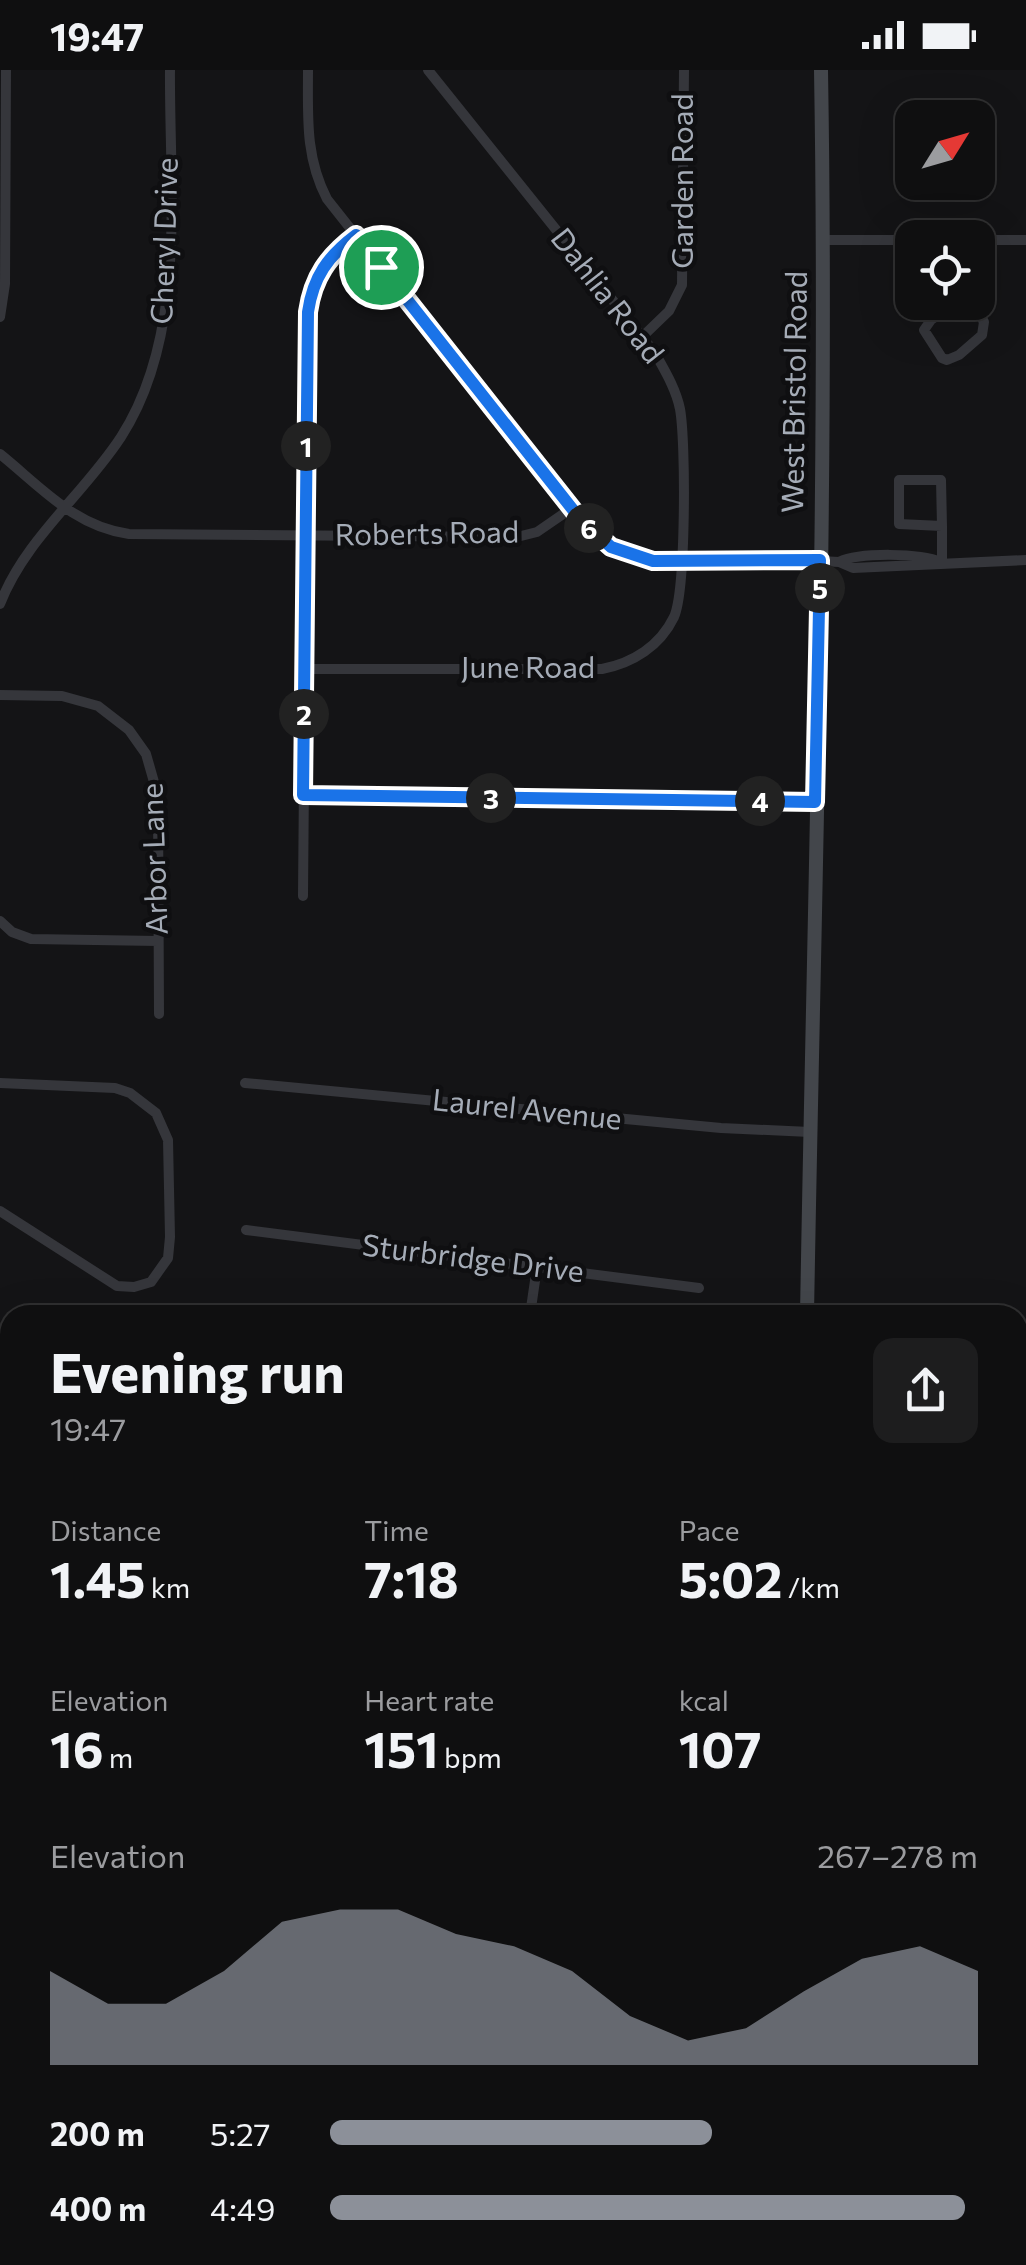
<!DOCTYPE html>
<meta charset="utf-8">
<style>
:root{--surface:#0f0f10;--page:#1d1d1e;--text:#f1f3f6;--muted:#9b9c9f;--line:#2f2f30;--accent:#8c9099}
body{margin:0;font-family:Commissioner,sans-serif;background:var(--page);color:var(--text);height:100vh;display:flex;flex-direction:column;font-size:38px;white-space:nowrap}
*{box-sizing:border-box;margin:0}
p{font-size:32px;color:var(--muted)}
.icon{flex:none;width:55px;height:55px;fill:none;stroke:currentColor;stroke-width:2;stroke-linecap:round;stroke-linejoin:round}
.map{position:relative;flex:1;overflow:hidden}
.sheet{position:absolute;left:0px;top:1235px;width:1028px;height:960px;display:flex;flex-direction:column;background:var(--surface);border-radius:30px 30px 0 0;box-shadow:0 10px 40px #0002,0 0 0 2px var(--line)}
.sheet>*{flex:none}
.needle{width:65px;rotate:53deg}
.fabs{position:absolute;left:895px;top:30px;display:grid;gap:20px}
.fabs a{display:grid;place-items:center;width:100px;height:100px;border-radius:20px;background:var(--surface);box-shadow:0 10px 40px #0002,0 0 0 2px var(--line);font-size:50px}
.pin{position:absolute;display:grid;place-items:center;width:85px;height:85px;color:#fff;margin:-42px;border:5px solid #fff;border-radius:50%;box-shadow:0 2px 10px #0007}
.km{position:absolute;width:50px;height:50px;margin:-25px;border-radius:50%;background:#222;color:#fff;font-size:28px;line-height:50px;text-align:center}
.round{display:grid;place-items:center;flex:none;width:105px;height:105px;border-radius:20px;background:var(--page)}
.summary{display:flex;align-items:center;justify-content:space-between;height:170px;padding:0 50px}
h1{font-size:55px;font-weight:700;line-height:75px}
.figures{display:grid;grid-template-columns:repeat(3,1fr);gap:15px;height:170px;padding:10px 50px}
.figures div{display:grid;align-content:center}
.figures b{font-size:50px;font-weight:700}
.figures small{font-size:28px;font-weight:400}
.figures p{font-size:28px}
.chart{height:280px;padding:20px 50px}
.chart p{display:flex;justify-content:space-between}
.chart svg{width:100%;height:180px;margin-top:10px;fill:var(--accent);opacity:.7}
ul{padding:0 50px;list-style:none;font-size:32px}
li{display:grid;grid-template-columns:160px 120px 1fr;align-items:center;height:75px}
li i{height:25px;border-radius:12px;background:var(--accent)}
.status{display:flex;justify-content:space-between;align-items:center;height:70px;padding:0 50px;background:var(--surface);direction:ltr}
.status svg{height:28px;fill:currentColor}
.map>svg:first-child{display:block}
.built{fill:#202023}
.forest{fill:url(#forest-firs)}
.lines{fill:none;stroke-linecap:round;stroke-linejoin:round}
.stream{stroke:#2a343b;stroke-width:2.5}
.street{stroke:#35363b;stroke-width:10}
.secondary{stroke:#43464b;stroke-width:14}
.route-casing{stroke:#fff;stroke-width:20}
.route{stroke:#1a73e8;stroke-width:12}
.labels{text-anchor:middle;stroke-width:9;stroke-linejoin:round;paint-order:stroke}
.street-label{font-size:30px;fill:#a5acb7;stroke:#0f0f11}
</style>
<div class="status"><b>19:47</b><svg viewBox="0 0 49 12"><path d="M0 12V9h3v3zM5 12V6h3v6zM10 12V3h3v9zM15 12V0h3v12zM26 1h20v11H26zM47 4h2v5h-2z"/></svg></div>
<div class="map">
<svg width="1026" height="2195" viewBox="0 0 1026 2195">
<defs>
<pattern id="forest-firs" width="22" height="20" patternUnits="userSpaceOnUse" patternTransform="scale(2.5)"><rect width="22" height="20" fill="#1c241d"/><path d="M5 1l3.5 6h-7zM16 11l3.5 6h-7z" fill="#3a413c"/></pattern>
</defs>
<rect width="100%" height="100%" fill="#141416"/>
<path class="built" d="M0 1327H7L0 1580Z"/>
<path class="forest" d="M10 1764V1973H0V1773Z"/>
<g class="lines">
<path class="stream" d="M0 1284 10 1287
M0 1882 10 1876
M1018 1883 1026 1875
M651 2195 654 2185"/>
<path class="street" d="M308 0C308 46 305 87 327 129L581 450 611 477 653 491H820L839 492 853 498 1026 490
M824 170H912
M978 170H1026
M956 232 931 250 924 260 942 288 947 290 959 285 982 265 984 252 973 232
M0 247 5 214 6 0
M642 267 669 241 682 215 684 0
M0 384C41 417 75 457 129 464L517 467 537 462 572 438
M899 410H941L942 456 899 454Z
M942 456V492
M839 492C860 482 920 483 941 492
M0 534C25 469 84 424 121 367 188 263 169 118 170 0
M304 599H602C633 593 660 576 674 547 686 520 686 372 680 339 676 319 665 301 655 283L428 0
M0 625 62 626 98 636 129 660 146 684 158 726 159 944
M303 725 815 731
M303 826 308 242C313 207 328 186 356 165
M0 851 12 862 31 869 158 871
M0 1013 115 1018 130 1023 156 1043 168 1070 170 1167 168 1188 151 1212 134 1217 117 1216 0 1141
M245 1013 721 1058 810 1062
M246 1160 699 1218
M530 1245 537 1197
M582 2195 602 2185"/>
<path class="secondary" d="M807 1245C814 830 828 415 821 0
M0 1319H10
M1018 1403H1026
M793 2195V2185"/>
</g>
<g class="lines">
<g class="route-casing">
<path id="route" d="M356 165 581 450 611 477 653 491 820 490 815 732 303 725 308 242C313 207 328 186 356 165Z"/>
</g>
<use href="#route" class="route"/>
</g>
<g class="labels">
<g class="street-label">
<text transform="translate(683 111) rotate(-90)" y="10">Garden Road</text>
<text transform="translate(165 171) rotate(-88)" y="10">Cheryl Drive</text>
<text transform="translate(607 226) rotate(52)" y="10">Dahlia Road</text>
<text transform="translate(795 322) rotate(-89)" y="10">West Bristol Road</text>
<text transform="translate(427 464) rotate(-1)" y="10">Roberts Road</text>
<text x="528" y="608">June Road</text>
<text transform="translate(155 789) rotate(-92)" y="10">Arbor Lane</text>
<text transform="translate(527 1040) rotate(6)" y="10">Laurel Avenue</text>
<text transform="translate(473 1189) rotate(7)" y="10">Sturbridge Drive</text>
</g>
</g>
</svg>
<div class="fabs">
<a><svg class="needle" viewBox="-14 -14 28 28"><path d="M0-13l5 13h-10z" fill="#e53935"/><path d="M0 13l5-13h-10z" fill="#9b9c9f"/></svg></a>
<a><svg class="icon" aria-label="locate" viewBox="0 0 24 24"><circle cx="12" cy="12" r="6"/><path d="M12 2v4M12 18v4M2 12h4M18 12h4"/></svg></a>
</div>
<div class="pin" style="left:381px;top:197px;background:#1e9e55"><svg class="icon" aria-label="arrive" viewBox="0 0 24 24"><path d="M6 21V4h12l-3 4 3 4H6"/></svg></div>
<b class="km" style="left:306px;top:376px">1</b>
<b class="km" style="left:304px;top:644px">2</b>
<b class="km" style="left:491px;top:728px">3</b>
<b class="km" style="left:760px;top:731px">4</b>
<b class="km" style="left:820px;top:518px">5</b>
<b class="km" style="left:589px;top:458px">6</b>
<section class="sheet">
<div class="summary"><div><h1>Evening run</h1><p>19:47</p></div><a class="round"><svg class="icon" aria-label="share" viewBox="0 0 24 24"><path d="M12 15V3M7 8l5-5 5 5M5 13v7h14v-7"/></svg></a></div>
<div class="figures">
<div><p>Distance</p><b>1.45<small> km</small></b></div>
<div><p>Time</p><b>7:18</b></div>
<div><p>Pace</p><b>5:02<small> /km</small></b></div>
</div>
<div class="figures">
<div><p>Elevation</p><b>16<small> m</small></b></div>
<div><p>Heart rate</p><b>151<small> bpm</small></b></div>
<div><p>kcal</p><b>107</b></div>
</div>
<div class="chart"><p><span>Elevation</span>267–278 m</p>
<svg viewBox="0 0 160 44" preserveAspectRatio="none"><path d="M0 44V21L10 29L20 29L30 21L40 9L50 6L60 6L70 12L80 15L90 21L100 32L110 38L120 35L130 26L140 18L150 15L160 21V44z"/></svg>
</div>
<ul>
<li><b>200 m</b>5:27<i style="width:59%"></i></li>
<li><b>400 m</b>4:49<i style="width:98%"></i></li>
</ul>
</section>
</div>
